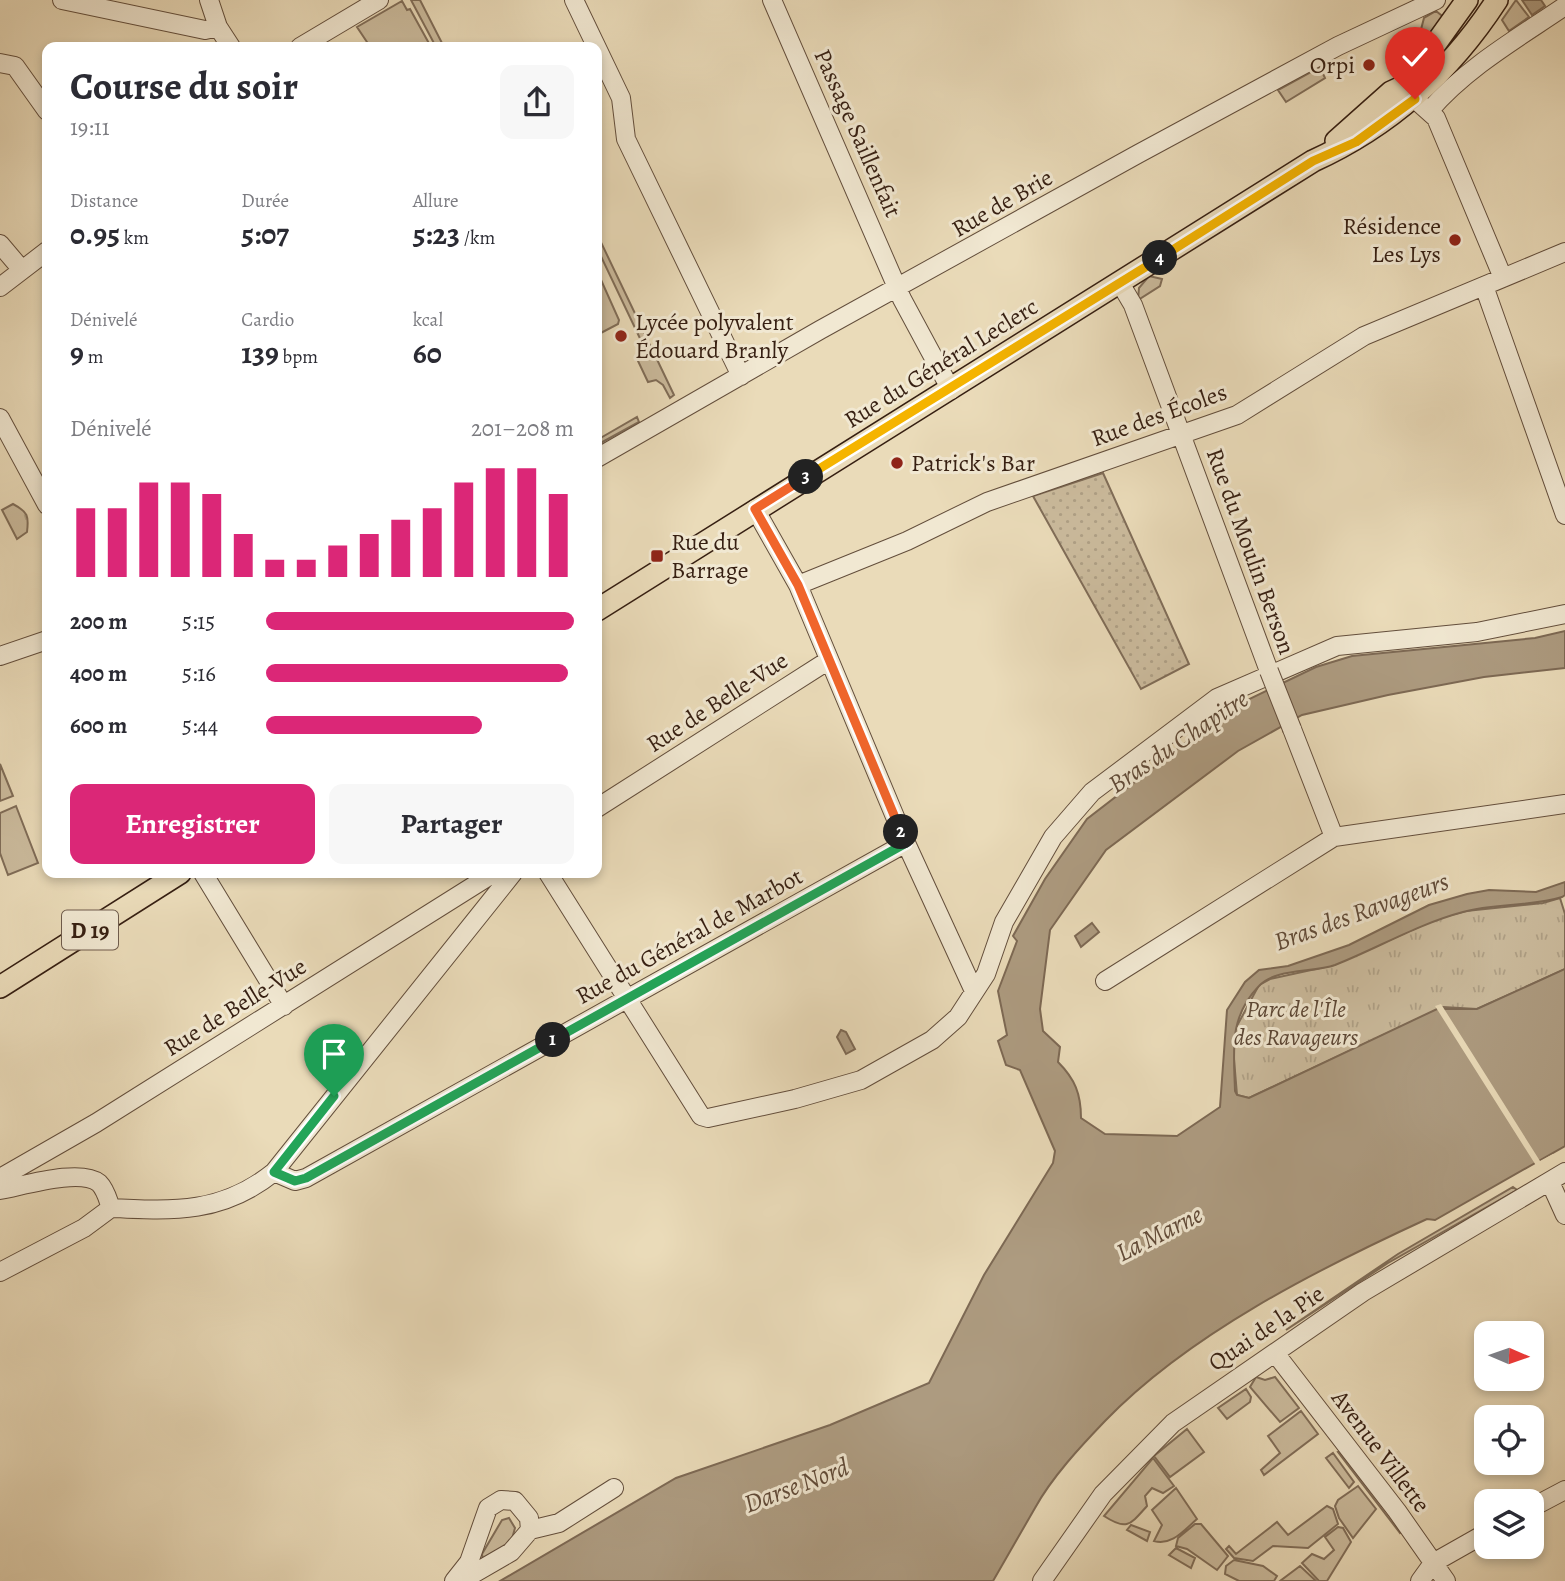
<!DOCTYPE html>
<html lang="fr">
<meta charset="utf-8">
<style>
:root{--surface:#fff;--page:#f7f7f7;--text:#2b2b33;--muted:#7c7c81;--accent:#db2777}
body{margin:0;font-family:Alegreya,serif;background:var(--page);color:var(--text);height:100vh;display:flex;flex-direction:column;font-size:26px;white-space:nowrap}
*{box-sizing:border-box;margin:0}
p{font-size:23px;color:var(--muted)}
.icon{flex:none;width:38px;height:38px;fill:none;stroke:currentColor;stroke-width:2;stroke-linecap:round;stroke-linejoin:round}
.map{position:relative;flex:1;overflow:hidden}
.sheet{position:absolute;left:42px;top:42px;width:560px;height:836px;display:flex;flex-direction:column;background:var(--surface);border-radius:14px;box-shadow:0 4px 10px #0003}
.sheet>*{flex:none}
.needle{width:46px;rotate:92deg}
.tools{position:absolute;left:1474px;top:1321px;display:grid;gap:14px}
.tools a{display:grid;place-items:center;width:70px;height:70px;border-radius:14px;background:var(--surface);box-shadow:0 4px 10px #0003;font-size:35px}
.pin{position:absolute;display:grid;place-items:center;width:60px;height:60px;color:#fff;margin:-72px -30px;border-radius:50% 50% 50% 0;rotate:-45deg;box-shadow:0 0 7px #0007}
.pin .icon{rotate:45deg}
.km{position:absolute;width:35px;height:35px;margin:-18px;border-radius:50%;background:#222;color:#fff;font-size:19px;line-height:35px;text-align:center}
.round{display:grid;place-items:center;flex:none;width:74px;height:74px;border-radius:14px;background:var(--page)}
.head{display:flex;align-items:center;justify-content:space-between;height:119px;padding:0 28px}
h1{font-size:38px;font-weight:600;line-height:52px}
.metrics{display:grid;grid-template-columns:repeat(3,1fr);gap:10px;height:119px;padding:7px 28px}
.metrics div{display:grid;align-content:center}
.metrics b{font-size:30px;font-weight:600}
.metrics small{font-size:19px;font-weight:400}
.metrics p{font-size:19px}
.chart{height:196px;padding:14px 28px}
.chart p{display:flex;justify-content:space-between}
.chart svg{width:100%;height:126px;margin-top:7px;stroke:var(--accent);stroke-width:6}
.cta{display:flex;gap:14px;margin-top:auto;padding:14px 28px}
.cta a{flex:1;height:80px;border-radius:14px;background:var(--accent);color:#fff;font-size:28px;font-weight:600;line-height:80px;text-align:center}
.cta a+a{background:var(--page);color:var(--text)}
ul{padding:0 28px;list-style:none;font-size:23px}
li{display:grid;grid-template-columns:112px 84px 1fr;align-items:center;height:52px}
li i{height:18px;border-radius:9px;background:var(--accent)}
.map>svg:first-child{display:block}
.grass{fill:#cbbb9d;stroke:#806d58;stroke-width:2}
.park{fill:url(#park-tufts);stroke:#806d58;stroke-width:2}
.garden{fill:url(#garden-dots);stroke:#806d58;stroke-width:2}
.water{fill:#ad9b80;stroke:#7d6954;stroke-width:2}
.pier{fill:#eadbb9}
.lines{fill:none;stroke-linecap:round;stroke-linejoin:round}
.minor-casing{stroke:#634e3c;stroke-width:20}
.major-casing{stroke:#361f12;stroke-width:24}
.minor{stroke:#f1e8d2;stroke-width:18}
.major{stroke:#eadbb9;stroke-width:21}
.minor-bridge-casing{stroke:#634e3c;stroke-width:20;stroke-linecap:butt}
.minor-bridge{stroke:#f1e8d2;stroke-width:18}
.split-1-casing{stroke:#fff;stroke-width:14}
.split-2-casing{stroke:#fff;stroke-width:14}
.split-3-casing{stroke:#fff;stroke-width:14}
.split-4-casing{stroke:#fff;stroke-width:14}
.split-5-casing{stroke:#fff;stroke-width:14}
.split-1{stroke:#22a559;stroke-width:9}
.split-2{stroke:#22a559;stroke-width:9}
.split-3{stroke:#f0652b;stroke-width:9}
.split-4{stroke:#f5b400;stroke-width:9}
.split-5{stroke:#f5b400;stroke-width:9}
.poi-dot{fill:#8f2418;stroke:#f1e8d2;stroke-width:2.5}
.labels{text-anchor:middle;stroke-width:6;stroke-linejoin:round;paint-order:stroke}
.shield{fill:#f1e8d2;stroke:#6e5b4c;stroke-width:2}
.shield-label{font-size:23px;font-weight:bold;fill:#361f12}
.poi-label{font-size:24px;fill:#361f12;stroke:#f1e8d2;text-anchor:start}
.street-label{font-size:24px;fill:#361f12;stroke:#f1e8d2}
.park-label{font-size:24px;font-style:italic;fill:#5b4635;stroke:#f1e8d2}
.water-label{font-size:26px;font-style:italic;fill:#604a38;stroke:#f1e8d2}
</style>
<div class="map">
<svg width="1565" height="1581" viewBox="0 0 1565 1581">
<defs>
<pattern id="park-tufts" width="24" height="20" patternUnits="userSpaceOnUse" patternTransform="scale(1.75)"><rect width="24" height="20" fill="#cbbb9d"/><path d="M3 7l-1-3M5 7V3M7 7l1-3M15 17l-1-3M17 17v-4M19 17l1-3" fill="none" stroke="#afa086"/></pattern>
<pattern id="garden-dots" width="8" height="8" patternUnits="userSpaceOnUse" patternTransform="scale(1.75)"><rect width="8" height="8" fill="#cbbb9d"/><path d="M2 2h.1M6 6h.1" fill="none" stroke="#afa086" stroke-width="1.8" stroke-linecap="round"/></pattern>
</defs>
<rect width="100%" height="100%" fill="#eadbb9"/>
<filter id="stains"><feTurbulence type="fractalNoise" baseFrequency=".00286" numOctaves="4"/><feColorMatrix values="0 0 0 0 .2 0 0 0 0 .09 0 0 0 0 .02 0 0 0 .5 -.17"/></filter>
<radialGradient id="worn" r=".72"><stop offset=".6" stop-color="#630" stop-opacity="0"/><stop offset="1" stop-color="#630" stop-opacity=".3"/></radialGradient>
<path class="grass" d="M411 0H420L444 47H436Z
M1516 0 1529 17 1509 31 1502 20Z
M402 1 407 10 410 9 431 47H367L369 45 357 27Z
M1436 11 1446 19 1411 61 1407 57 1418 41 1424 18Z
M1320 67 1325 78 1286 102 1278 90Z
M597 234 674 395 670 398 663 385 656 380 648 382 638 361 640 356 646 351 597 248Z
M597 271 619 320 618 324 597 335Z
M1149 276 1162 279 1160 286 1138 300 1139 288Z
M637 417 639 422 597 445V440Z
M0 764 13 796 0 801Z
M16 806 38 863 8 875 0 853V813Z
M1513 1187 1517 1190 1388 1263 1286 1330 1398 1254Z
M1256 1377 1265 1380 1275 1377 1299 1408 1280 1422 1250 1387Z
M1246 1389 1251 1397 1250 1402 1227 1419 1218 1408Z
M1301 1411 1318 1434 1264 1475 1261 1470 1280 1453 1268 1436Z
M1187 1429 1204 1452 1170 1477 1154 1456Z
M1341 1451 1402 1531 1400 1533 1338 1452Z
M1333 1453 1354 1482 1349 1488 1326 1458Z
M1153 1458 1174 1486 1163 1493 1152 1488 1145 1496 1147 1506C1130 1525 1127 1531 1104 1516Z
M1358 1486 1376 1509 1353 1538 1339 1518 1335 1506 1338 1500Z
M1176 1488 1197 1519C1184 1530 1172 1546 1154 1541L1162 1525 1152 1510Z
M1327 1506 1333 1509 1338 1524 1308 1548 1273 1546 1253 1561 1234 1558 1226 1549 1229 1546 1236 1554 1277 1522 1288 1535Z
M509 1518 515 1528 510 1546 483 1561 482 1554 502 1520Z
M1195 1524H1201L1228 1556 1217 1570 1187 1549 1176 1546 1178 1538Z
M1131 1525 1150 1532 1147 1541 1127 1530Z
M1338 1527 1343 1528 1351 1542 1327 1581H1319L1302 1563 1312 1554 1324 1559 1334 1550 1325 1537Z
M1176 1548 1195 1558 1191 1568 1169 1555Z
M1234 1560 1263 1566 1277 1576 1274 1581H1239L1225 1574 1226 1566Z
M1300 1566 1316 1581H1280Z"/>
<path class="park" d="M13 504C28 512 29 516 27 532L17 539 2 510Z
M1560 898 1565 914V969L1477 1009 1443 1007 1249 1098 1237 1095 1232 1035 1259 985 1270 979 1334 965 1436 919 1466 911 1543 903Z"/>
<path class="garden" d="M1103 473 1189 664 1141 689 1033 496Z"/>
<path class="water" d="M1522 0H1541L1545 6 1532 15Z
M1565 631V668L1484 677 1388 695 1302 715 1238 751 1106 850 1050 930 1040 1009 1043 1031 1060 1047 1058 1062C1075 1079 1081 1094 1081 1118L1105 1134 1177 1136 1220 1107 1227 1010 1245 982 1259 970 1288 966 1349 945 1429 905 1467 894 1489 890 1536 892 1565 882V895L1562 897C1530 907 1495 903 1463 912 1418 924 1378 948 1335 965 1313 973 1275 968 1259 986 1228 1018 1234 1051 1235 1091L1237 1095 1249 1098 1437 1009H1477L1565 969V1146L1435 1220 1427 1219C1318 1269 1189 1334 1105 1421 1081 1446 1052 1477 1035 1508 1021 1532 1007 1557 993 1581H500L676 1478 830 1425 929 1383 984 1275 1053 1163 1055 1151 1020 1070 1006 1065 998 1041 1007 1035 998 991 1017 941 1013 936 1045 879 1087 819 1206 727 1241 703 1316 667 1352 656 1535 638Z
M1092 923 1099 932 1081 947 1075 936Z
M841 1030 846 1032 855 1049 846 1054 837 1037Z"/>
<path class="pier" d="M1441 1004 1540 1161 1553 1154 1554 1157 1537 1167 1435 1006Z"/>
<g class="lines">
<g class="minor-casing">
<path id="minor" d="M62 0 205 30 218 27
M209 0 218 27 231 47
M574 0 621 98 626 139 741 376
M772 0 902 299 951 390
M300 47 379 0
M0 63 15 66 47 111
M1407 87 1408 93 1436 118 1503 278
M1429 111C1467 67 1518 38 1565 6
M0 244 22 270
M1120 283 1133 305 1269 671
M1484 286 1565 515
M0 287 47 251
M0 418 47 505
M597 458 820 330 1138 154 1338 46 1436 0
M755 509 798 585 906 843 974 991
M798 585 907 541 987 502 1237 415 1364 336 1565 252
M0 656 47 640
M1292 729 1334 837
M597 808 829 660
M203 873 284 1006
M548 873 701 1116 708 1118 795 1099 861 1080 932 1040 958 1017 986 974 1004 922 1053 837 1092 792 1217 698 1337 646 1477 632 1565 614
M1105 981 1334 837 1565 804
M274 1172 295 1181 306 1178 906 843
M0 1178 96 1123 494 873
M1550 1182 1565 1215
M0 1190C23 1186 80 1168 99 1183 106 1190 108 1200 111 1208
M111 1208C173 1211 222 1214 274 1172L513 873
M0 1272 84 1228 111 1208
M1275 1353 1397 1511 1446 1581
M1531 1508 1565 1490
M454 1581 469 1562 488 1508 501 1500 515 1501 529 1518 530 1530
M461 1581 511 1552 530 1530 559 1523 614 1488
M1042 1581 1103 1494 1173 1423 1363 1292 1565 1172
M1420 1581 1433 1563 1486 1533"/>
</g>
<g class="major-casing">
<path id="major" d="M1336 141 1391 92 1406 85 1467 0
M597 610 1313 161C1390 126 1451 71 1497 0
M0 987 180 873"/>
</g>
<use href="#minor" class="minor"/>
<use href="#major" class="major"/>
<g class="minor-bridge-casing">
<path id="minor-bridge" d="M1269 671 1292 729"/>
</g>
<use href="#minor-bridge" class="minor-bridge"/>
</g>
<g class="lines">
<g class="split-1-casing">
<path id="split-1" d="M334 1096 274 1172 295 1181 306 1178 553 1040"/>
</g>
<g class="split-2-casing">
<path id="split-2" d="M553 1040 906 843 901 832"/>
</g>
<g class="split-3-casing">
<path id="split-3" d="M806 477 755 509 798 585 901 832"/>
</g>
<g class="split-4-casing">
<path id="split-4" d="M806 477 1160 258"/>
</g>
<g class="split-5-casing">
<path id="split-5" d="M1160 258 1313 161 1356 142 1415 99"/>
</g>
<use href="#split-1" class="split-1"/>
<use href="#split-2" class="split-2"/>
<use href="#split-3" class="split-3"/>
<use href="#split-4" class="split-4"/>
<use href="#split-5" class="split-5"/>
</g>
<g class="poi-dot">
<circle cx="1369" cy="65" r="7"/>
<circle cx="1455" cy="240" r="7"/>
<circle cx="621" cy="336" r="7"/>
<circle cx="897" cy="463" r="7"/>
<rect x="650" y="549" width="14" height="14" rx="3.5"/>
</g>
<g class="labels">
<rect class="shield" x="62" y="910.5" width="56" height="39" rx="5"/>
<g class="shield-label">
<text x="90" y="938">D 19</text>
</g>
<g class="poi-label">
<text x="1355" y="73" text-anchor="end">Orpi</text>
<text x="1441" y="234" text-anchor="end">Résidence<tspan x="1441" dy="28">Les Lys</tspan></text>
<text x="635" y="330">Lycée polyvalent<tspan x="635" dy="28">Édouard Branly</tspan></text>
<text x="911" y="471">Patrick's Bar</text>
<text x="671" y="550">Rue du<tspan x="671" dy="28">Barrage</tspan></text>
</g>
<g class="street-label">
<text transform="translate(858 133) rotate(66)" y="8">Passage Saillenfait</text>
<text transform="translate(1002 203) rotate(-30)" y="8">Rue de Brie</text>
<text transform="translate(941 363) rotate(-32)" y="8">Rue du Général Leclerc</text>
<text transform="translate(1159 415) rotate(-20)" y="8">Rue des Écoles</text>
<text transform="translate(1251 551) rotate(70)" y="8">Rue du Moulin Berson</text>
<text transform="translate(717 702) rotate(-33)" y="8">Rue de Belle-Vue</text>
<text transform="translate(689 936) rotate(-29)" y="8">Rue du Général de Marbot</text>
<text transform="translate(235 1007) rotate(-32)" y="8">Rue de Belle-Vue</text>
<text transform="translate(1266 1328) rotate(-34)" y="8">Quai de la Pie</text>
<text transform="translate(1381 1451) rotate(53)" y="8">Avenue Villette</text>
</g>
<g class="park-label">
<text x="1296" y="1017">Parc de l'Île<tspan x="1296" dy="28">des Ravageurs</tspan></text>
</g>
<g class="water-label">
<text transform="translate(1178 741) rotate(-34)" y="9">Bras du Chapitre</text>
<text transform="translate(1361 911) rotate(-20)" y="9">Bras des Ravageurs</text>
<text transform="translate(1159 1233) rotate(-27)" y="9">La Marne</text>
<text transform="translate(796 1485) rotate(-21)" y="9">Darse Nord</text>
</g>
</g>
<rect width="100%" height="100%" filter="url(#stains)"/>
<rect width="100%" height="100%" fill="url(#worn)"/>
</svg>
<div class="tools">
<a><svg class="needle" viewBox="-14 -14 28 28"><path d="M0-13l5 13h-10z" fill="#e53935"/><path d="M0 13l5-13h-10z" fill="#7c7c81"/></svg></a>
<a><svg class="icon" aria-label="locate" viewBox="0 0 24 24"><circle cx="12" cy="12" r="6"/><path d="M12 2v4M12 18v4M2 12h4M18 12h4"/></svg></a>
<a><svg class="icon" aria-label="layers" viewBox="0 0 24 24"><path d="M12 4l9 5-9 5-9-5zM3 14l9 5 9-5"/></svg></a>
</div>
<div class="pin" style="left:334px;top:1096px;background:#1e9e55"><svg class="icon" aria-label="arrive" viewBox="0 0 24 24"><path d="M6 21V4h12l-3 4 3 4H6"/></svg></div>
<div class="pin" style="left:1415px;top:99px;background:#d93025"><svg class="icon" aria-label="check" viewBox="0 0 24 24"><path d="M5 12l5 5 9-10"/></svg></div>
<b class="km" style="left:553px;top:1040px">1</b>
<b class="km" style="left:901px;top:832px">2</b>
<b class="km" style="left:806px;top:477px">3</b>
<b class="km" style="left:1160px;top:258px">4</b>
<section class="sheet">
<div class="head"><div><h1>Course du soir</h1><p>19:11</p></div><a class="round"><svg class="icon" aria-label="share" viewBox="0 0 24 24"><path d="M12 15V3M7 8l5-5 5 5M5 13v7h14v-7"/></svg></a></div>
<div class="metrics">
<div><p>Distance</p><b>0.95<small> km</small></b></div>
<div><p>Durée</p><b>5:07</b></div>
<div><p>Allure</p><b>5:23<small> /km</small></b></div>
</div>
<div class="metrics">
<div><p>Dénivelé</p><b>9<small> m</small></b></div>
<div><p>Cardio</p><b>139<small> bpm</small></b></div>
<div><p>kcal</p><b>60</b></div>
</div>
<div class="chart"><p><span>Dénivelé</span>201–208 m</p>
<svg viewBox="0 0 160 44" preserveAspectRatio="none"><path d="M5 44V20M15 44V20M25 44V11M35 44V11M45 44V15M55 44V29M65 44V38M75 44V38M85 44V33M95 44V29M105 44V24M115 44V20M125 44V11M135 44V6M145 44V6M155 44V15"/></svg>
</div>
<ul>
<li><b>200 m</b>5:15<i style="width:100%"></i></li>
<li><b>400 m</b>5:16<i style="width:98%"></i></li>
<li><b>600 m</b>5:44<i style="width:70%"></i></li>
</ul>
<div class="cta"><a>Enregistrer</a><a>Partager</a></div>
</section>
</div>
